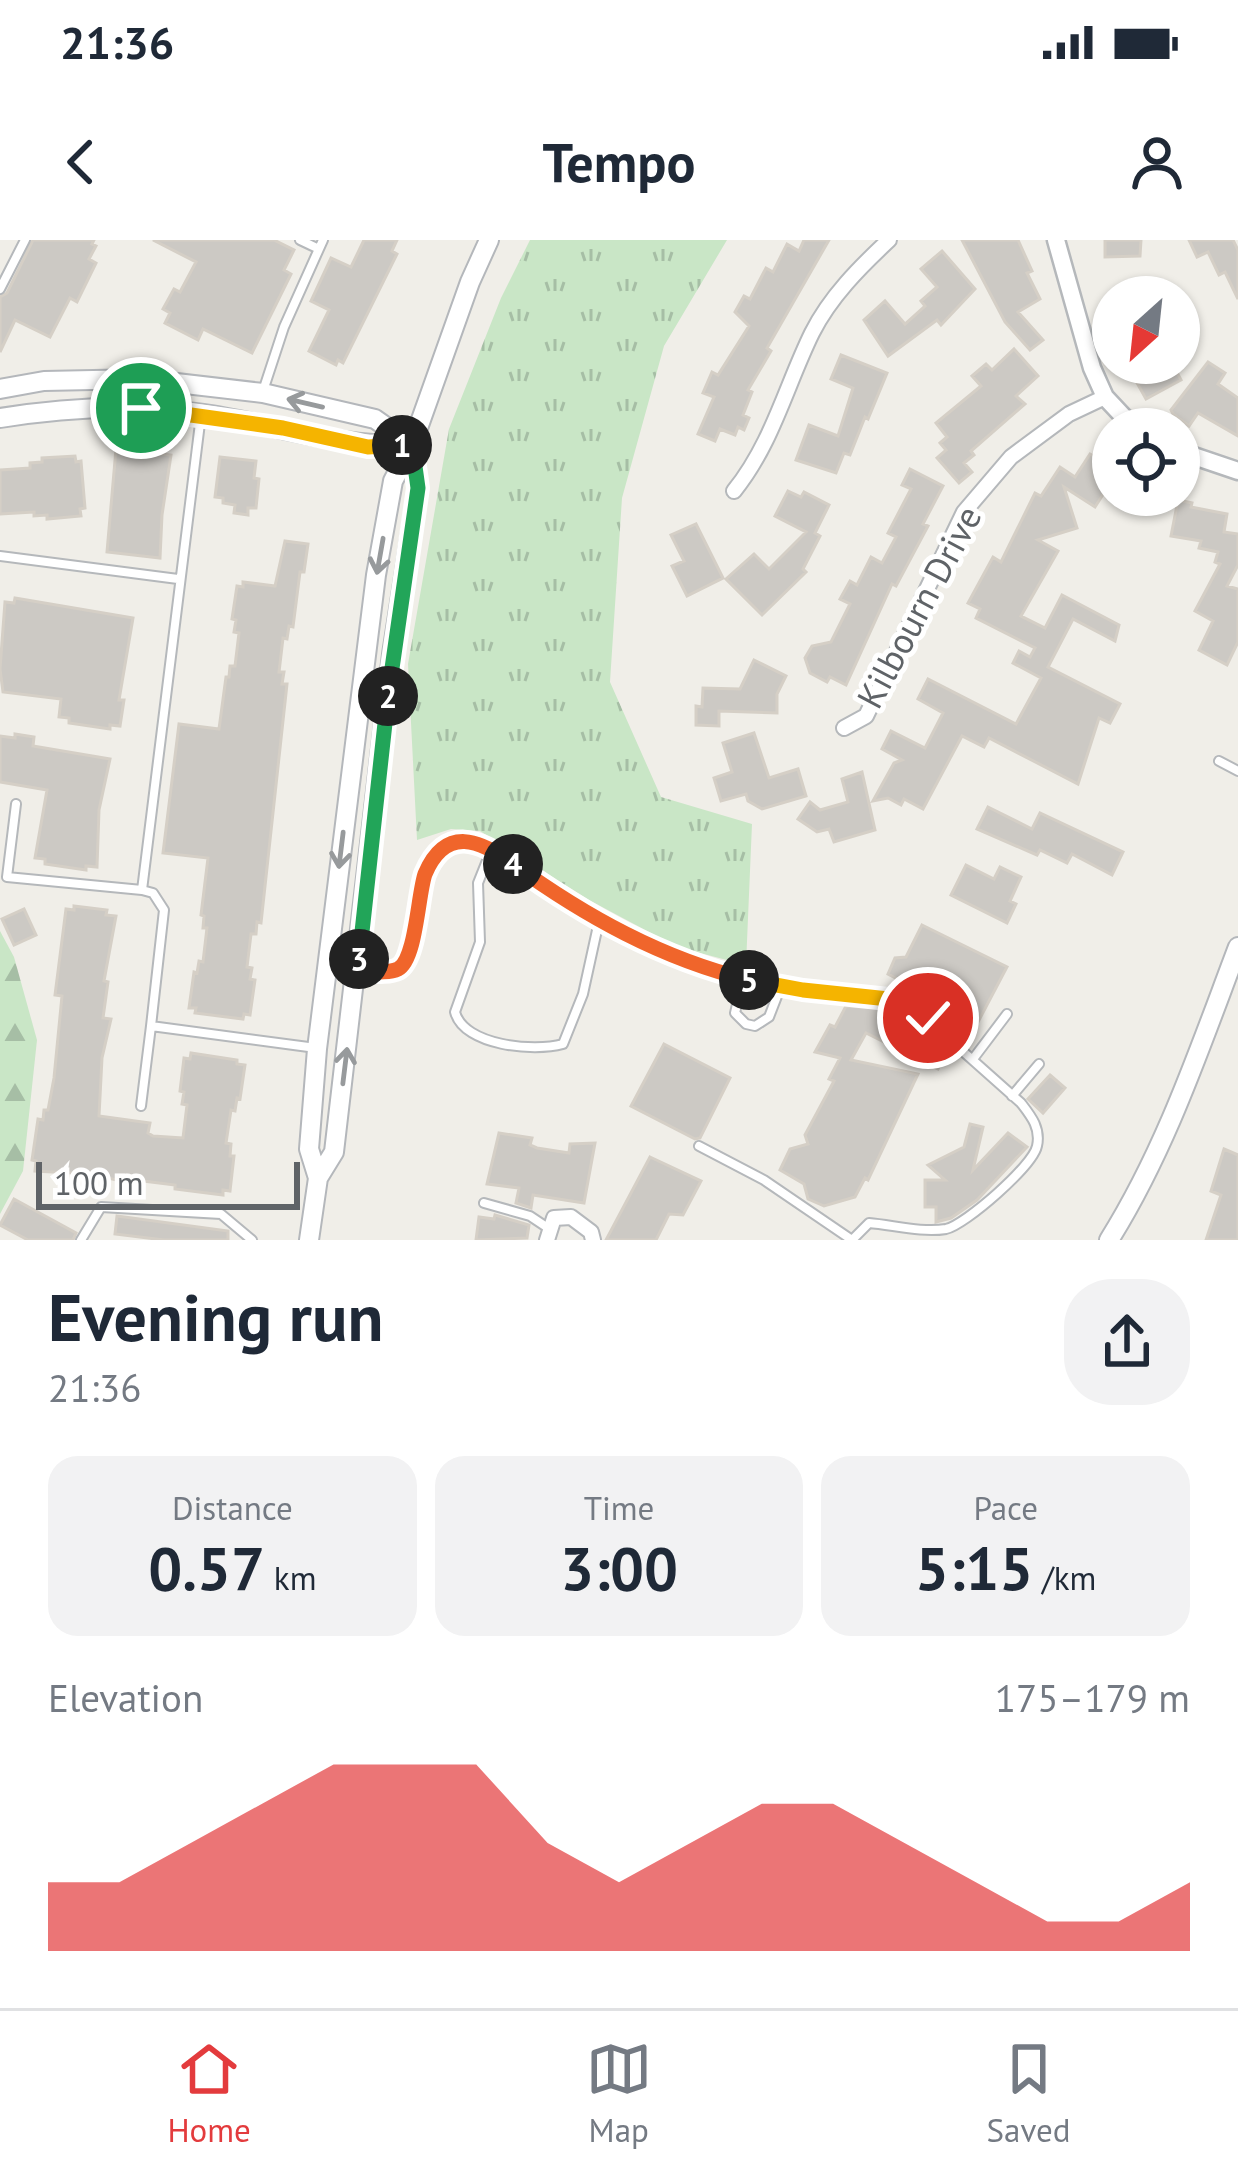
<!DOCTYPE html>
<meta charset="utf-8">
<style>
:root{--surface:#fff;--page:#f2f2f3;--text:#1f2937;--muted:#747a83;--line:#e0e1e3;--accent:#e33b3d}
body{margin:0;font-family:"PT Sans",sans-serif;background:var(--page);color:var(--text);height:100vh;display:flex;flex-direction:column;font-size:45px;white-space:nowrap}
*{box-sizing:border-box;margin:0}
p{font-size:39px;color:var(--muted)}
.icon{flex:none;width:66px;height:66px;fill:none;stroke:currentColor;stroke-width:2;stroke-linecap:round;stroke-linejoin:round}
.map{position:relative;height:1000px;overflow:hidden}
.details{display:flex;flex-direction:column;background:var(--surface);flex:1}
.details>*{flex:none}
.needle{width:78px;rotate:207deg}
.controls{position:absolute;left:1092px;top:36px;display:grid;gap:24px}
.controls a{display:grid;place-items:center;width:108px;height:108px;border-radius:50%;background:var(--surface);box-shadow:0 3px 9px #0004;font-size:60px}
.scale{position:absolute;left:36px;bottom:30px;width:264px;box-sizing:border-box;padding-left:12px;border:6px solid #5f6367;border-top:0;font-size:33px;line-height:42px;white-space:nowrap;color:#5f6367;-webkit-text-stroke:9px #fff;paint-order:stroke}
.pin{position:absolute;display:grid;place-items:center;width:102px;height:102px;color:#fff;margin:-51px;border:6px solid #fff;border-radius:50%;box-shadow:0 3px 12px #0007}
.km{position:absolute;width:60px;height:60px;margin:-30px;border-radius:50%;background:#222;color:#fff;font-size:33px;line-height:60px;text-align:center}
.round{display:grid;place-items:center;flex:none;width:126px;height:126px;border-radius:48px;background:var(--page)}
.headline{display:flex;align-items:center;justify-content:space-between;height:204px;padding:0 48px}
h1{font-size:66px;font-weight:700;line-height:90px}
.figures{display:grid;grid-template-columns:repeat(3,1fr);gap:18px;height:204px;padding:12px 48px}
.figures div{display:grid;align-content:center;border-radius:30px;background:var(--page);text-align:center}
.figures b{font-size:60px;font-weight:700}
.figures small{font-size:33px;font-weight:400}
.figures p{font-size:33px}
.chart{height:336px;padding:24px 48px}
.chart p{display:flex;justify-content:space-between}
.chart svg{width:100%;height:216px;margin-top:12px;fill:var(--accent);opacity:.7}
.status{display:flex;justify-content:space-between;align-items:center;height:84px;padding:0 60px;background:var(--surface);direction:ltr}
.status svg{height:33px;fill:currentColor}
header{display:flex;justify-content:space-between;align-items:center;height:156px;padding:0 48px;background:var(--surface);font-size:54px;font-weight:700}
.menu{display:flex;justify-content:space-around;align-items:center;height:168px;border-top:3px solid var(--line);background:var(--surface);font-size:33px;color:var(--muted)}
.menu a{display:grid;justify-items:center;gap:6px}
.menu .current{color:var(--accent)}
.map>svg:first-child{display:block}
.grass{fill:url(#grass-tufts)}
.forest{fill:url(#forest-firs)}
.building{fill:#ccc9c4;stroke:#d5cfc6;stroke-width:3}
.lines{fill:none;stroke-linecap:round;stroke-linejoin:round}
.service-casing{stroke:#b5b8bb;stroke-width:12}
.minor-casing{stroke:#b5b8bb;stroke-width:18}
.tertiary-casing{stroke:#b5b8bb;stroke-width:21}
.secondary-casing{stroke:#b4b7bb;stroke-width:22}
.service{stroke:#fff;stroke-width:8}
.minor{stroke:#fff;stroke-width:14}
.tertiary{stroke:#fff;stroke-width:16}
.secondary{stroke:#fff;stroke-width:18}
.oneway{stroke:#979a9c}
.split-1-casing{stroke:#fff;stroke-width:24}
.split-2-casing{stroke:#fff;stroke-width:24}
.split-3-casing{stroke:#fff;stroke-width:24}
.split-4-casing{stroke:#fff;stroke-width:24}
.split-5-casing{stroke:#fff;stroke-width:24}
.split-6-casing{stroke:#fff;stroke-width:24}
.split-1{stroke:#f5b400;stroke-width:15}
.split-2{stroke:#22a559;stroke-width:15}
.split-3{stroke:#22a559;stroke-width:15}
.split-4{stroke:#f0652b;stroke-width:15}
.split-5{stroke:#f0652b;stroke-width:15}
.split-6{stroke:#f5b400;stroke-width:15}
.labels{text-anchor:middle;stroke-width:10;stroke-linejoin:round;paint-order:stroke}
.street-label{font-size:36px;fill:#5f6367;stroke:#fff}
</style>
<div class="status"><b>21:36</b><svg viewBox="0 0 49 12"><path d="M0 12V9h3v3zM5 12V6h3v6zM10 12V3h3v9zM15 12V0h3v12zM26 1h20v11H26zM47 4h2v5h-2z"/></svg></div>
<header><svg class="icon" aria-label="back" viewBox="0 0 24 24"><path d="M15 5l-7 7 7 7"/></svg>Tempo<svg class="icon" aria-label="person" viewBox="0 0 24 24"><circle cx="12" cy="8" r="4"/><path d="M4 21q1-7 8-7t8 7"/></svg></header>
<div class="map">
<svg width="1238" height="1000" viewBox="0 0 1238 1000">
<defs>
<pattern id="grass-tufts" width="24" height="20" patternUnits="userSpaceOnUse" patternTransform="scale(3)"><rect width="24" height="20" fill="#c9e6c6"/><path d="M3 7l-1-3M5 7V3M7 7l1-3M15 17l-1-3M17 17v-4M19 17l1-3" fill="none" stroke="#a6bea5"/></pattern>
<pattern id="forest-firs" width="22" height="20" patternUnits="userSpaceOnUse" patternTransform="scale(3)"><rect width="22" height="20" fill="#c9e6c6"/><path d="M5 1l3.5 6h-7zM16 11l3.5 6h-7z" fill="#a6bea5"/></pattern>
</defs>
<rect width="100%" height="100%" fill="#f0eee8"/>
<path class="grass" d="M530 0H727L664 106 622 258 610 442 661 557 752 584 746 725 677 707 589 660 480 591 451 589 417 600 408 424 449 189 501 58Z"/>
<path class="forest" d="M0 691 14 717 37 800 23 931 0 974Z"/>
<path class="building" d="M33 0H94L92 4 96 6 89 19 96 23 77 62 70 58 50 97 15 80 0 112V57L7 53Z
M153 0H274L294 10 284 30 291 34 252 113 203 89 198 100 165 83 170 73 163 69 174 49 180 52 196 22Z
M364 0H397L392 11 397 14 343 123 338 120 336 125 309 111 329 70 311 61 331 18 351 27Z
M804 0H829L767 108 771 111 748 150 752 152 743 175 749 178 744 190 738 187 735 195 720 189 715 201 698 194 714 157 703 153 712 132 718 135 749 86 735 72 744 56 750 59 766 28 773 32 787 4 799 11Z
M962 0H1018L1032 31 1027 33 1040 59 1018 72 1043 100 1030 110 1005 82Z
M1105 0H1141L1140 16 1105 17Z
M1189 0H1233L1238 10V59L1225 32 1219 35 1208 12 1197 17Z
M942 11 975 49 941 85 937 80 888 116 864 80 885 61 905 84 925 66 921 61 937 47 921 29Z
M1014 109 1038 136 1016 156 1025 164 971 211 974 215 964 223 972 232 959 243 937 218 946 210 940 203 947 197 936 183 981 146 972 136 986 124 992 130Z
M841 115 887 133 868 179 865 177 850 215 844 213 836 233 796 220 809 185 838 196 853 148 831 139Z
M1208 122 1225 133 1218 144 1238 158V196L1198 173 1189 186 1173 174 1171 170Z
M1126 123H1156L1160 130 1172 123 1181 140 1146 159Z
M116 209 171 215 162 275 160 318 107 312Z
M1090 214 1113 227V258L1104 253 1095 267 1064 247 1077 288 1038 300 1058 311 1021 376 1045 388 1062 355 1119 385 1115 401 1073 379 1048 427 1120 464 1110 483 1099 478 1078 544 989 498 984 507 962 496 923 569 904 559 901 565 888 558 873 561 894 523 902 520 882 509 891 491 925 508 943 473 918 459 928 439 1016 484 1041 438 1013 423 1019 411 1030 417 1035 408 976 378 980 369 968 363 993 317 1001 322 1035 253 1041 256 1060 227 1075 237Z
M75 216 76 222 81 221 85 268 80 269 81 276 47 279V275L34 276V272L0 274V230L30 228V223L42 222V218Z
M220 217 256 221 254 238 259 239 256 268H248V275L234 273 235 265 223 263V258L215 257Z
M910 229 943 246 923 284 928 286 896 346 892 344 846 445 830 437 827 442 810 433 805 418 812 406 831 402 850 364 840 359 850 341 857 345 871 317 882 323 896 297 888 293 911 249 902 245Z
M788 251 801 257 804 252 829 265 815 293 820 296 803 329 806 332 762 375 726 339 754 314 769 329 806 292 775 276Z
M1178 260 1192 263 1191 267 1227 274 1224 292 1238 294V325L1227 346 1238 349V402L1227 425 1199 410 1213 381 1195 371 1220 324 1215 322 1218 312 1199 308 1201 301 1171 296Z
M696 284 723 338 687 356 672 326 684 321 671 295Z
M285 301 308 304 304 332H300L293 387 289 386 287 399 283 398 279 432H284L282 444H287L261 683 257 682 256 694H251L247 727 252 728 250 739 255 740 250 775 244 774 243 779 195 773 196 768H189L194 732 197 733 199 721 203 722 207 688H203L204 676 201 675 208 618 163 613 179 484 219 489 226 437H229L230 426H235L239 393 234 392 236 380 232 379 237 346 243 347V342L275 346Z
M15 358 133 378 119 460H124L120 486 110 485V489L69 483V478L59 477 61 459 3 452 0 429 5 362 14 363Z
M754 420 786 436 777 454V473L719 471V486L696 485V466L702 467 703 448 740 449Z
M754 493 769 538 798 529 806 556 762 569 748 561 746 554 721 561 714 538 732 532 723 503Z
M15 494 34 497 33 506 110 519 99 570 97 627 86 626V630L45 624V619L35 618 47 550 0 542V496L15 498Z
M862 532 875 590 834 602 829 589 817 592 798 579 810 562 820 570 848 562 842 539Z
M988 567 1032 589 1040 573 1123 612 1112 635 1072 614 1067 623 1040 610 1037 615 977 589Z
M966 625 994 639 1000 627 1021 637 1010 661 1016 664 1007 683 951 655Z
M74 666 107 670 106 675 116 676 104 741 108 742 103 778 111 779 102 818 99 876 150 883 148 893 153 896 183 898 187 865 182 864 184 852 180 851 184 818 190 819 191 813 237 820V824L245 825 240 859 237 858 235 871 231 870 226 903 231 904 230 916H234L230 951 223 950V955L175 949V945L143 941 142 946 91 934 35 931 36 921 32 920 38 879 43 880 44 870H48L54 838 62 756 55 755 66 669 74 670Z
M24 669 36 695 14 705 2 679Z
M922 685 1007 727 978 782 888 734 895 718 906 717Z
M846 766 879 768 918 785 910 800 944 817 938 829 866 793 851 820 918 834 868 940 865 938 855 957 824 966 808 959 804 944 780 930 790 909 808 904 805 895 834 841 829 839 840 818 815 812 830 785 835 787Z
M664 804 730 838 700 898 695 899 631 866Z
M1050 835 1065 848 1043 873 1028 859Z
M970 884 983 887 973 930 1008 893 1027 907 977 960 951 978 936 982V967H925V940H945L928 925 964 907Z
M499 893 532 898 530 905 537 908 569 913 570 904 595 903 584 963 533 955 531 968 516 963 519 948 487 944Z
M1224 909 1238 915V1000H1206L1221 955 1211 951Z
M650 917 701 941 683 975 669 974 656 1000H606Z
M14 959 76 993 73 1000H28L0 985Z
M495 975 529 985 527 998 476 1000 479 977 494 979Z
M117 976 228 991V1000H164L115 994Z"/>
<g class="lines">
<g class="service-casing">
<path id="service" d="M300 0 319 9
M0 49 25 0
M263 151 284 87 323 0
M201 175 142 650 153 653 164 670 151 786 316 808
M0 316 178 339
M1219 521 1238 531
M16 564 7 637 142 650
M492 608 478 643 480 702 455 772C464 806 534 812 563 804L583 754 599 681
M359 731C370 731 387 734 397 730 433 715 394 578 486 604L574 666 662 711 743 738 803 750 878 757 913 767 1021 863C1031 876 1041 888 1037 906 1033 926 965 985 946 989 922 993 893 985 869 983L852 1000 764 940 699 906
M743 738 735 773 746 784 755 786 769 777 781 746
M973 819 1007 774
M1012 856 1039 824
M141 866 151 786
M484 963 530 976 548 988
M81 1000 101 967 221 974 252 1000"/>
</g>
<g class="minor-casing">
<path id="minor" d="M734 251C772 204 786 146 812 93 830 57 860 27 889 0
M844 488 866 476 964 272 1011 217 1069 174 1105 157
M547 1000 554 978 571 977 591 992 593 1000"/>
</g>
<g class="tertiary-casing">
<path id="tertiary" d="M1056 0 1092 128 1105 157 1135 189
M1179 211 1238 231"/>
</g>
<g class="secondary-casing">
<path id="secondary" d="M0 149 44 141 142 139 263 153 375 179 412 205
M0 178C67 167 136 164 203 174 273 184 341 208 412 205
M318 938 309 909 317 809 376 335 393 241 412 205 470 42 489 0
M309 1000 318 938 334 912 392 414 418 248 412 205
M1109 1000C1166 909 1200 807 1238 707"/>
</g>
<use href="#service" class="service"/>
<use href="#minor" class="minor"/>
<use href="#tertiary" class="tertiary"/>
<use href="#secondary" class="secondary"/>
</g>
<defs><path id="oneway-shaft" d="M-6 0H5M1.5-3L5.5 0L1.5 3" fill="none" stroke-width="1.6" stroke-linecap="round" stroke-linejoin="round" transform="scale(3)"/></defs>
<g class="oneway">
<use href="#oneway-shaft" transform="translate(305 163) rotate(-167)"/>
<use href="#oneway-shaft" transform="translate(380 316) rotate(100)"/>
<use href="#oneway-shaft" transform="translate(341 610) rotate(97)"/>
<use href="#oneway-shaft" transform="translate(345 826) rotate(-83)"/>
</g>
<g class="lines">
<g class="split-1-casing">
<path id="split-1" d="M141 168 283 188 368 207 402 205"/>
</g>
<g class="split-2-casing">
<path id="split-2" d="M388 456 418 248 412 205H402"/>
</g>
<g class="split-3-casing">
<path id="split-3" d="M359 719 388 456"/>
</g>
<g class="split-4-casing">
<path id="split-4" d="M359 719 358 731C369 731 388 734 398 729 416 720 418 654 425 634 446 585 480 600 513 624"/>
</g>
<g class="split-5-casing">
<path id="split-5" d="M513 624C585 676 662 719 749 740"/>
</g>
<g class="split-6-casing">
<path id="split-6" d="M749 740 803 750 898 760 928 778"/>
</g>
<use href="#split-1" class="split-1"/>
<use href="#split-2" class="split-2"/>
<use href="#split-3" class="split-3"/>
<use href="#split-4" class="split-4"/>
<use href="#split-5" class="split-5"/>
<use href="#split-6" class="split-6"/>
</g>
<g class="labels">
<g class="street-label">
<text transform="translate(919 367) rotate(-62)" y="13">Kilbourn Drive</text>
</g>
</g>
</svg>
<div class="controls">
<a><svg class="needle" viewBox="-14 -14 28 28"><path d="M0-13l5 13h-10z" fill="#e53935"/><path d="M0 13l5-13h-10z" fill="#747a83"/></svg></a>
<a><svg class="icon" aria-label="locate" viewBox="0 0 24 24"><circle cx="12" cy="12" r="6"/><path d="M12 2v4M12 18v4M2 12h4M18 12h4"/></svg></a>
</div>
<div class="scale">100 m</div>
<div class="pin" style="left:141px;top:168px;background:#1e9e55"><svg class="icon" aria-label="arrive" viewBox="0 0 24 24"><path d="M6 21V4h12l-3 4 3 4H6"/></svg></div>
<div class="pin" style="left:928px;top:778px;background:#d93025"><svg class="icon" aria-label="check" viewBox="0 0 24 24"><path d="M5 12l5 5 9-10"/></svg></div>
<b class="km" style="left:402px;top:205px">1</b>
<b class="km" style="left:388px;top:456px">2</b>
<b class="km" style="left:359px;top:719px">3</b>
<b class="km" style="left:513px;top:624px">4</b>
<b class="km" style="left:749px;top:740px">5</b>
</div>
<section class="details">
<div class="headline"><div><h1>Evening run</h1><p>21:36</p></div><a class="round"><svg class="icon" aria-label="share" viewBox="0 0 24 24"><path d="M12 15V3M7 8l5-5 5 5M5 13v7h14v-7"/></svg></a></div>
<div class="figures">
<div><p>Distance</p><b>0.57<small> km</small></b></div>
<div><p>Time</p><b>3:00</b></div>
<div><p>Pace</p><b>5:15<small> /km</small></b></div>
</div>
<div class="chart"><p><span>Elevation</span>175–179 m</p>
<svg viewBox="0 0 160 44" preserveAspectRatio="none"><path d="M0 44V30L10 30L20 22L30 14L40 6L50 6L60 6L70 22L80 30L90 22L100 14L110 14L120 22L130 30L140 38L150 38L160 30V44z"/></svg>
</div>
</section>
<nav class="menu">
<a class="current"><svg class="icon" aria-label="home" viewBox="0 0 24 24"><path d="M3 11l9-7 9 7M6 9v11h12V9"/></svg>Home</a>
<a><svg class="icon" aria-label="map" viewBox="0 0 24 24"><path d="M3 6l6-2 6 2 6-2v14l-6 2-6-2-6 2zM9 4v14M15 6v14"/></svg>Map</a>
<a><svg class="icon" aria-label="saved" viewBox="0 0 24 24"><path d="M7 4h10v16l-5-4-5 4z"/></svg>Saved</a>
</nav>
